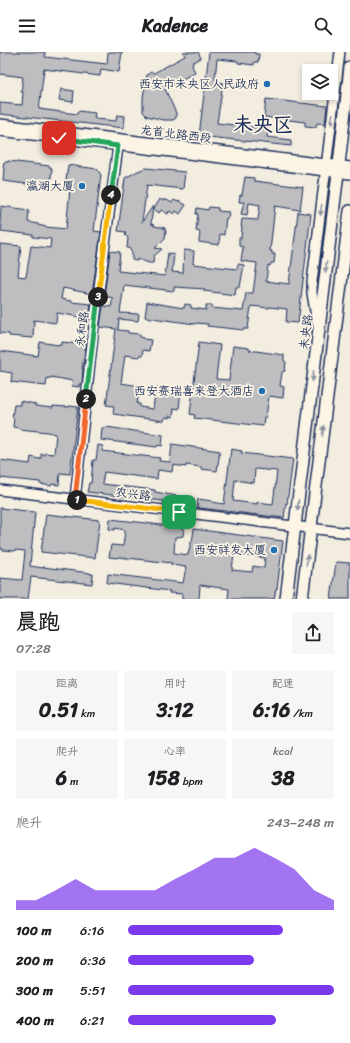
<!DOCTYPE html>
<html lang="zh">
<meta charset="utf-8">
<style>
:root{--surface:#fff;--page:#f6f6f6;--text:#202124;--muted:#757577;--accent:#7c3aed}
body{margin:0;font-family:Sriracha,"LXGW WenKai TC",sans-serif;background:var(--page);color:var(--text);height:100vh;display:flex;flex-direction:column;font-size:15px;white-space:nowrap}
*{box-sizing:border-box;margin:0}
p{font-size:13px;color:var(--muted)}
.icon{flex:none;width:22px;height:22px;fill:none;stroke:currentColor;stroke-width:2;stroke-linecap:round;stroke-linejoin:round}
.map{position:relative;height:547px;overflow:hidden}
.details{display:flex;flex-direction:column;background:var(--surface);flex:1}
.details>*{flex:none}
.buttons{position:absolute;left:302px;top:12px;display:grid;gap:8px}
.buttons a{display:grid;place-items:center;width:36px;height:36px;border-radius:0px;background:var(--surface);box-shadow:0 2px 6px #0003;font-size:20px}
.pin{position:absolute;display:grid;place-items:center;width:34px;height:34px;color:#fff;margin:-17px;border-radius:8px;box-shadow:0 2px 6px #0006}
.km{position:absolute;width:20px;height:20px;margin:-10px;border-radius:50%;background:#222;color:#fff;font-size:11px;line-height:20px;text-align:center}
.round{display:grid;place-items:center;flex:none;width:42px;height:42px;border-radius:0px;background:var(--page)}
.summary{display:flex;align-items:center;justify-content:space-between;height:68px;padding:0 16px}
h1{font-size:22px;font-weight:700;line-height:30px}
.figures{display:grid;grid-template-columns:repeat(3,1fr);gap:6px;height:68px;padding:4px 16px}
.figures div{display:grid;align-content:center;border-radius:0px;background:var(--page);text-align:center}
.figures b{font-size:20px;font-weight:700}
.figures small{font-size:11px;font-weight:400}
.figures p{font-size:11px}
.chart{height:112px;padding:8px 16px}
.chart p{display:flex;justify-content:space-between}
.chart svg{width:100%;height:72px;margin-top:4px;fill:var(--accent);opacity:.7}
ul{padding:0 16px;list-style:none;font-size:13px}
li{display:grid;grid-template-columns:64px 48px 1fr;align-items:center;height:30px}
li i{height:10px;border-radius:5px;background:var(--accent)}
header{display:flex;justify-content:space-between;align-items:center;height:52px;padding:0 16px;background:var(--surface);font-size:18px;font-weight:700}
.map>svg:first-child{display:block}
.building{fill:#bebec0;stroke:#1b2f5e;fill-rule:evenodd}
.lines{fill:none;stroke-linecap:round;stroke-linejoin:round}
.minor-casing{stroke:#1b2f5e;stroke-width:12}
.major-casing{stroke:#1b2f5e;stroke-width:14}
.minor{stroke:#fcf5e5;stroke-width:9}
.major{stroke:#fcf5e5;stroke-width:11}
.oneway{fill:#8c92a2}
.split-1-casing{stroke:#fff;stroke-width:8}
.split-2-casing{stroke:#fff;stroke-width:8}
.split-3-casing{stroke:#fff;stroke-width:8}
.split-4-casing{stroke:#fff;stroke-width:8}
.split-5-casing{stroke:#fff;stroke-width:8}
.split-1{stroke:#f5b400;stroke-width:5}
.split-2{stroke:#f0652b;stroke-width:5}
.split-3{stroke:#22a559;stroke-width:5}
.split-4{stroke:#f5b400;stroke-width:5}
.split-5{stroke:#22a559;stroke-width:5}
.poi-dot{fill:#1f6fb2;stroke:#fcf5e5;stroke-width:1.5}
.labels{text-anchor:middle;stroke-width:3.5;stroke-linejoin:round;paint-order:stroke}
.poi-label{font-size:12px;fill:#1b2f5e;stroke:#fcf5e5;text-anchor:end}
.street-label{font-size:12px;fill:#1b2f5e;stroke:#fcf5e5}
.town-label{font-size:20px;font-weight:bold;fill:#1b2f5e;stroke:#fcf5e5}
</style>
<header><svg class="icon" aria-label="menu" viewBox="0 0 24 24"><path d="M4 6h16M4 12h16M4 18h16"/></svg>Kadence<svg class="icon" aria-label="search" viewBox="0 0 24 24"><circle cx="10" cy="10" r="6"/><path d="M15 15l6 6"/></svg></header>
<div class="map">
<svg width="350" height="547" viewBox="0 0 350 547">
<rect width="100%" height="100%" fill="#f3ede0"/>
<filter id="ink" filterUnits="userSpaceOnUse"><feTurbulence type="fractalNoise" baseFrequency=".025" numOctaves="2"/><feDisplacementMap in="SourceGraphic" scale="8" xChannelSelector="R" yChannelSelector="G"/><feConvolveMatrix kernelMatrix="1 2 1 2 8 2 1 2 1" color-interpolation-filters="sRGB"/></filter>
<g filter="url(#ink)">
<path class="building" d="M0 0H45V5L107 12 108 0H122L119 20 101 17 100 24 44 17 39 57 77 62 78 59 95 61 94 66 96 67 116 69 117 63 125 64 124 76 0 62V51L22 53 23 40H21L23 25 0 22Z
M183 0H198L201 6 192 11 193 13 192 14 195 20 165 37 176 61V66L173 68H163L147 64 143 60V45L147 23 151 20 154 21 185 4Z
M209 0H255V2H259L258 10H254V13L238 11V9L217 7 215 27 218 28V30L223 31 217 71 268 77 267 85 291 88V94L199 84Z
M61 37 74 39 73 50 59 48Z
M266 47 327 54 325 72 317 71 316 75 305 74V70L264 65Z
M8 109 50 114V116H52L50 135 3 129 4 116H3L4 110H8Z
M68 113 97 117 101 123 94 179 101 180 92 242 63 236 61 247 71 249V250L91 252 89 270 79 268 80 265 57 261 56 271 34 268 33 286 9 284V282L0 281V192L21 194 18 224 26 225 31 194 50 196 51 187 33 185V183L1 179 2 173 0 172 1 154 29 158 28 170 38 172V173L46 175 66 177 70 137 65 136Z
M146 116 185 120 183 137 147 133 142 170 153 154 151 172 154 173V174L165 176V178L166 179 165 186 155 196 162 197 154 204 153 211H149L138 207 137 209 132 208V201L129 196H127L128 186 125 183 126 180 118 179 125 126 138 119Z
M245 125 254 126V129L303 135 300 158 275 154 270 199H272V202H275L274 211H271L270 214 268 213 266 229 289 232 298 160 311 162 298 271 286 270 287 257 269 255V256L251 254 248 277H244V278L207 274 208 272 196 271 195 272 145 265 147 250 184 256 185 252 191 253V256L206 258V253H212V256L243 259 246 241H253L257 211 241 209 243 195 239 194V186H241L242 175H241L242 167 258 168 260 153 249 151 247 163 241 162 244 150H239L240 143H242Z
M160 147 163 149 164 147 166 149 167 148 172 151 174 148 178 150 179 149 186 153 180 162 176 159 174 162 169 159 168 162 161 158 159 161 154 157Z
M209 155 218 156V159L229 160 228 166H226L224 183 220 182 219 193 199 190 200 180 196 179 198 162H196L197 156 208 158Z
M184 198 194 199 193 212 237 217 238 212 244 213 240 235H236L235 243 204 239 205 237 174 235V239L124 233 120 261 139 262 138 269 119 267 118 278 128 279V281L140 282V285L144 286V287L151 288 149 299 143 298 142 304H139L138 305 125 303 121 331 140 334 137 352H140V355L153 357 156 335 181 338 179 357 174 356 173 365 169 364V366L165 365 164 369 113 362 114 354 106 353 116 277 100 275 103 254 111 255 113 246 104 244 110 199 120 200 118 219 165 224 168 201 174 202 172 220 183 221Z
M40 290 58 293V292L62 293V290L86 293 82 317H83L82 332H79V335L72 334 73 329 51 325V326H47L46 334 11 330 12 321 0 319V299L38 304Z
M199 290 220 293 216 327 229 328 233 294 249 296V298L284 303V309L286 310 285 319H283L282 321 280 334 284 335 283 346 269 344 266 365H264L263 374 194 366 195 363 190 362Z
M20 349 35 352V354L53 356V354L69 355V354L78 355 70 422 60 421 59 433 52 432 51 434 40 432V430L0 426V408L30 412 31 405 39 407 41 406V402L45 403V401L54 402 56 382 48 380 19 377V376L13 375 14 366 12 365 14 353H20Z
M106 375 163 383 162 394 158 393 157 395 101 388 102 376H106Z
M172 392 220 399 217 419 201 417V415L186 413V415L173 413 172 420 158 418 157 427 104 420 102 432 155 438V440L189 446 188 454 163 451V449L87 440 89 431H91L93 408H96L98 393 103 394 102 399 160 406 159 409 170 410Z
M231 397 242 399 241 401 293 407 287 452 286 451 284 466 200 456 197 455 198 447 212 449V450L224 452ZM255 417 277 419 273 452 257 450V452L233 449 235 428 254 431Z
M0 456 35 460 30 514 43 516V515L90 521V522H93L92 532 31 525 28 547H0V526L22 528 25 500V499L15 498V499L2 498V496H0Z
M46 462 100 468 95 506 41 500Z
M110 467 146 471 181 476V477H184L183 484 178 485H175L174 501 188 503 191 490H192L194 477 283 489 277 537H276L274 547H228L229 537 200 533 199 547H182V542L169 541 170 539 107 531 108 522 183 531 186 515 171 513 172 511 118 505V506L109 505 111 493 123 494 125 478 115 476V478L109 477ZM234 502 265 506 264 516 253 514 252 520 232 518Z
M336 510 350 511V547H331Z"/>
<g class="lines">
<g class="minor-casing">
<path id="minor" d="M0 72 350 115
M0 79 350 122
M317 271 312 241V230L340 0
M0 438 350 481
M75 447 94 274 119 87"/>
</g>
<g class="major-casing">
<path id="major" d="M286 547 338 121 350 15
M302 547 350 159"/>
</g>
<use href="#minor" class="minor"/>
<use href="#major" class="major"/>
</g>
<defs><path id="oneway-solid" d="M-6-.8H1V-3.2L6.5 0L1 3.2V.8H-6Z"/></defs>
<g class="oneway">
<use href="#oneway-solid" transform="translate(332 67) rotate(97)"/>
<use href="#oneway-solid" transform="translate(321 158) rotate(97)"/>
<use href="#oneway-solid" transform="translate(326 215) rotate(97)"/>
<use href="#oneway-solid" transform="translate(313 324) rotate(97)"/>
<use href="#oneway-solid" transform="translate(323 379) rotate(-83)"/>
<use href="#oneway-solid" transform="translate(298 453) rotate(97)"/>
<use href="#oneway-solid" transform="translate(307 508) rotate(-83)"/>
</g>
</g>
<g class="lines" filter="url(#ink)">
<g class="split-1-casing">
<path id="split-1" d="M77 448 179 460"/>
</g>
<g class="split-2-casing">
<path id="split-2" d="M77 448 75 447 86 347"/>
</g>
<g class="split-3-casing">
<path id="split-3" d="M86 347 98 245"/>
</g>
<g class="split-4-casing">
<path id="split-4" d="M98 245 111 143"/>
</g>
<g class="split-5-casing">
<path id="split-5" d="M59 86 118 94 111 143"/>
</g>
<use href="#split-1" class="split-1"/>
<use href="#split-2" class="split-2"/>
<use href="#split-3" class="split-3"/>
<use href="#split-4" class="split-4"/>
<use href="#split-5" class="split-5"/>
</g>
<g class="poi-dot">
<circle cx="267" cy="32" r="4"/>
<circle cx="82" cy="134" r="4"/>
<circle cx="262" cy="339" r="4"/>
<circle cx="274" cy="498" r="4"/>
</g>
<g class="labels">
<g class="poi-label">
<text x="259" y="36">西安市未央区人民政府</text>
<text x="74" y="138">瀛湖大厦</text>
<text x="254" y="343">西安赛瑞喜来登大酒店</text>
<text x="266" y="502">西安祥发大厦</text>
</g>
<g class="street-label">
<text transform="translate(176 82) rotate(7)" y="4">龙首北路西段</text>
<text transform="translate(82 277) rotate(-83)" y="4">永和路</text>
<text transform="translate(306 280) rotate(-83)" y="4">未央路</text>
<text transform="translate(133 442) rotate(7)" y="4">农兴路</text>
</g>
<g class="town-label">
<text x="263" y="79">未央区</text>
</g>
</g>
</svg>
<div class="buttons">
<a><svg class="icon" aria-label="layers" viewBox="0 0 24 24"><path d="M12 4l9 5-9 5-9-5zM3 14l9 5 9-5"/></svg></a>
</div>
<div class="pin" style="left:179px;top:460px;background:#1e9e55"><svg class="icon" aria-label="arrive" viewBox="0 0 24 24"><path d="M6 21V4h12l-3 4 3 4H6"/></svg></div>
<div class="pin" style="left:59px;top:86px;background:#d93025"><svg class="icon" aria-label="check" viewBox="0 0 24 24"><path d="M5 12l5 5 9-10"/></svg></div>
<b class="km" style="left:77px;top:448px">1</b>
<b class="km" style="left:86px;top:347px">2</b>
<b class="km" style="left:98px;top:245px">3</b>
<b class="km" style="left:111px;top:143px">4</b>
</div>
<section class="details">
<div class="summary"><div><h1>晨跑</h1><p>07:28</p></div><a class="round"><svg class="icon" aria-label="share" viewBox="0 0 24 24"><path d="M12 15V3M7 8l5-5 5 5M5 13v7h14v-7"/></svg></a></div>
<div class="figures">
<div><p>距离</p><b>0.51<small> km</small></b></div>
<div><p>用时</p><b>3:12</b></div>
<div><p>配速</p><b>6:16<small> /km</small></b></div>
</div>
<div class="figures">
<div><p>爬升</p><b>6<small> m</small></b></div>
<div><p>心率</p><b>158<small> bpm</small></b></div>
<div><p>kcal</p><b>38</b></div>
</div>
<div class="chart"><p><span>爬升</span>243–248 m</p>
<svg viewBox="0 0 160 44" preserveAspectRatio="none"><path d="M0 44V38L10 38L20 32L30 25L40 32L50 32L60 32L70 32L80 25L90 19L100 12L110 12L120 6L130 12L140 19L150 32L160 38V44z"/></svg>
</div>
<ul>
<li><b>100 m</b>6:16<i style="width:75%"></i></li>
<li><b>200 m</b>6:36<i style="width:61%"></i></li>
<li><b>300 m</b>5:51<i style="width:100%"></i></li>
<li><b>400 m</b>6:21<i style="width:72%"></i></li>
</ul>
</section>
